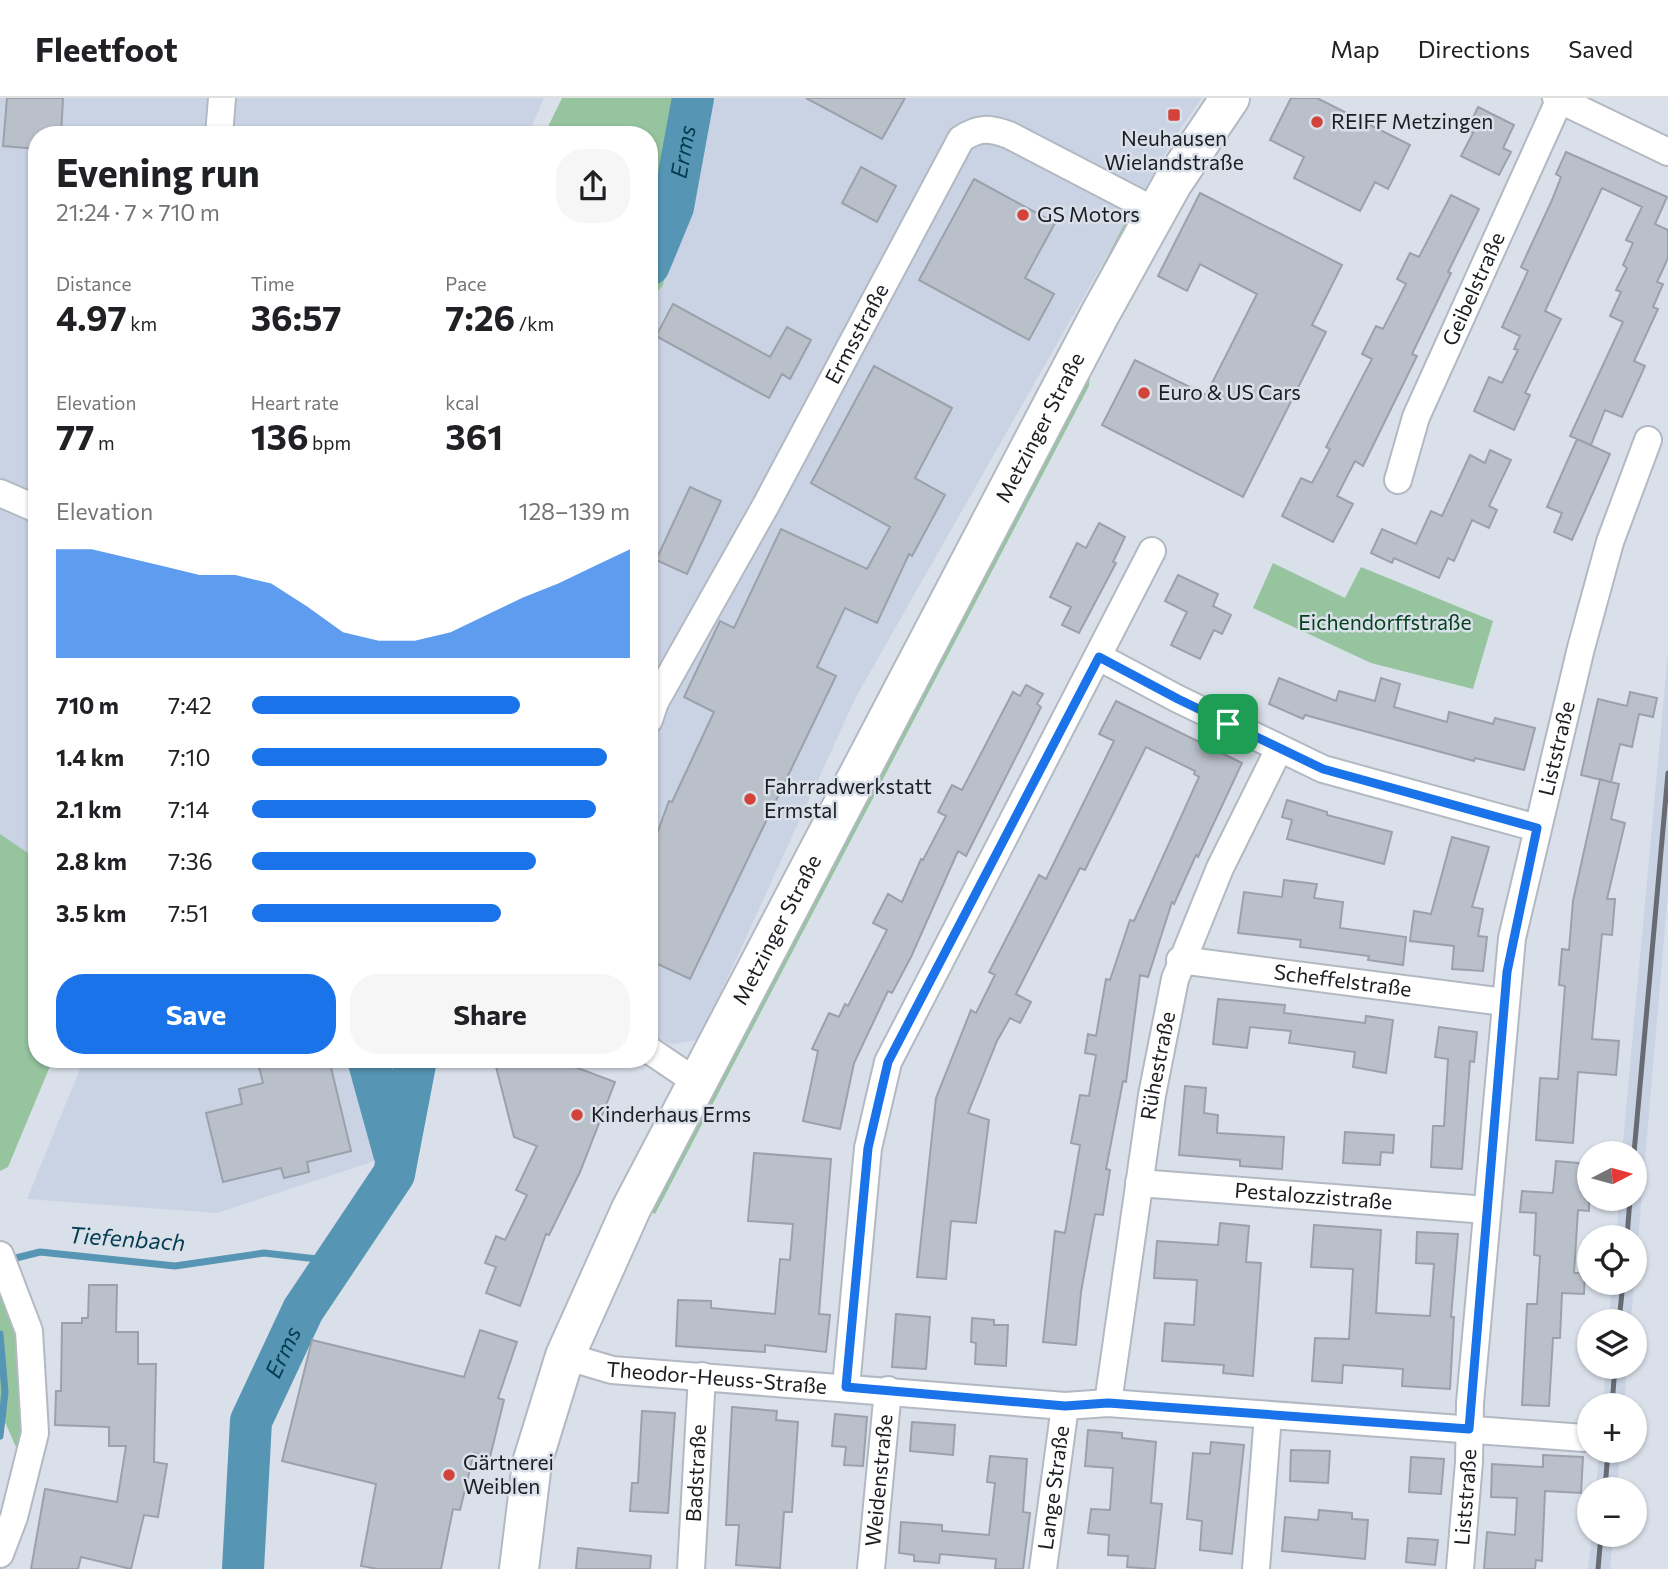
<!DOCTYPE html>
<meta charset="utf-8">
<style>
:root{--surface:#fff;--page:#f6f6f6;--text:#202124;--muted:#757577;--line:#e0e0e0;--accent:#1a73e8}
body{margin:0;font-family:Commissioner,sans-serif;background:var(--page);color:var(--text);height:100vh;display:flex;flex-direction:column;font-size:26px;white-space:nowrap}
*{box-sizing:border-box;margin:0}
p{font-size:23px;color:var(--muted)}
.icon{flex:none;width:38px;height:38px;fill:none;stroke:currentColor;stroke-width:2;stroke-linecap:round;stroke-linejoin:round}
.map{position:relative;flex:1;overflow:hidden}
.side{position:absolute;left:28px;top:28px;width:630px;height:942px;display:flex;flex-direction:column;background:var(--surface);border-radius:28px;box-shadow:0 2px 5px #0004}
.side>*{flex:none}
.needle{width:46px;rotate:84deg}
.buttons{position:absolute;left:1577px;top:1043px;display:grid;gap:14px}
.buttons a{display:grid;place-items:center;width:70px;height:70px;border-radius:50%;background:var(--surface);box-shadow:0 2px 5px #0004;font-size:35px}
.pin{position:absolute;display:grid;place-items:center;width:60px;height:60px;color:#fff;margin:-30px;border-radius:14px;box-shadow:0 4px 10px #0006}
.round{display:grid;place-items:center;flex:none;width:74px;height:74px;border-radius:28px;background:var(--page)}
.head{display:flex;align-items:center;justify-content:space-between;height:119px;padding:0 28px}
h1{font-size:38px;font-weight:700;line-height:52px}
.metrics{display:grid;grid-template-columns:repeat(3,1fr);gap:10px;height:119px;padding:7px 28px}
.metrics div{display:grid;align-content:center}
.metrics b{font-size:35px;font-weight:700}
.metrics small{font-size:19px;font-weight:400}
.metrics p{font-size:19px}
.chart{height:196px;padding:14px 28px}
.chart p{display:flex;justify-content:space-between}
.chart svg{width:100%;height:126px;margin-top:7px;fill:var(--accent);opacity:.7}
.action{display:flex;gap:14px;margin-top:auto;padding:14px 28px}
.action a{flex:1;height:80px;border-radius:28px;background:var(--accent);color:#fff;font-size:28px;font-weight:700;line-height:80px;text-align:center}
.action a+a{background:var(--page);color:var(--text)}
ul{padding:0 28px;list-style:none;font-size:23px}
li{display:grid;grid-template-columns:112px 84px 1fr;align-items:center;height:52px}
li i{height:18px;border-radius:9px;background:var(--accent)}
header{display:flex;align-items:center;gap:42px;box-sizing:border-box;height:98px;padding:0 35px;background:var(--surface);border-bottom:2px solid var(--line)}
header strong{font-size:33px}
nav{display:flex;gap:38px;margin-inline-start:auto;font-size:24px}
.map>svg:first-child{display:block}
.built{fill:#c9d3e3}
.green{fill:#95c49e}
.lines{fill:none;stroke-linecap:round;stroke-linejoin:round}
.stream{stroke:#5695b3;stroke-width:7}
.river{stroke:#5695b3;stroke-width:42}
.building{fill:#bac0ca;stroke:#9ba1aa;stroke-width:2}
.street-casing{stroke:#b3b9c2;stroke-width:30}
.secondary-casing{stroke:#b3b9c2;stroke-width:42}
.street{stroke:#fff;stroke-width:26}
.secondary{stroke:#fff;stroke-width:38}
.rail{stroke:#686c72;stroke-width:5}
.route-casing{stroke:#fff;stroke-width:14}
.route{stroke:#1a73e8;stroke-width:9}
.poi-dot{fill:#d2443a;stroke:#dae0ea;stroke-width:2.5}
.labels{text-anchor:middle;stroke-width:5;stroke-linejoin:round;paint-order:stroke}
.poi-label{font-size:21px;fill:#1b1d21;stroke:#dae0ea;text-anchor:start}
.street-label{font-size:21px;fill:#1b1d21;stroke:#dae0ea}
.park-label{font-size:21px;fill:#05421c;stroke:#dae0ea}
.water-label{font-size:23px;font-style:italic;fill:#043d52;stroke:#dae0ea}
</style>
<header>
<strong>Fleetfoot</strong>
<nav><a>Map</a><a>Directions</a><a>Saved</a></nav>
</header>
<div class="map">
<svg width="1668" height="1471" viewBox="0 0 1668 1471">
<rect width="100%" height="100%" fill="#dae0ea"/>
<path class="built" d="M0 0H544L528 37H37V761L0 736Z
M713 0H1202L1174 40 856 599 699 942 672 946 649 939V204L663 187Z
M1668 555V795L1635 1177 1634 1139H1616L1619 1101H1634V1055H1622Z
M84 961H400L378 1062 217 1115 27 1101Z
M1612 1185H1634L1631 1223H1609Z
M1606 1269H1627L1624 1307H1603Z
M1599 1353H1620L1617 1391H1596Z
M1592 1437H1613L1610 1471H1588Z"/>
<path class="green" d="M562 0H713L663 187 649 204V37H544Z
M1126 123 1127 131 873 618 868 614Z
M1090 275 1089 288 655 1116 649 1113Z
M1273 465 1345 500 1361 469 1493 523 1473 591 1371 565 1253 510Z
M0 736 37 761V961H53L8 1069 0 1073Z
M0 1181C23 1237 21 1298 20 1358L0 1313Z"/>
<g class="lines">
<path class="stream" d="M8 1162 40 1154 175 1168 264 1155 335 1163
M0 1236 5 1294 0 1338"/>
<g class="river">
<path id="s1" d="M649 167 673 109 693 0"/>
<path d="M368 961 394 1055"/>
<path id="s2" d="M243 1471 251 1323 303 1212 394 1076 416 961"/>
</g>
</g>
<path class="building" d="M7 0H63L61 37H37V51L3 48Z
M806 0H905L882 41Z
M1291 0H1317L1410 47 1388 91 1375 84 1360 113 1294 80 1304 59 1270 42Z
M1478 9 1514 27 1503 50 1511 54 1499 77 1461 58 1473 35 1467 32Z
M1566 54 1667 99 1655 126 1668 132V160L1657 184 1663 186 1653 209 1658 211 1634 263 1645 268 1622 319 1605 312 1591 347 1570 338 1623 224 1610 218 1621 194 1616 192 1627 170 1623 167 1633 145 1626 142 1642 109 1602 90 1545 213 1561 221 1525 295 1530 297 1514 332 1474 313 1489 279 1502 285 1518 252 1514 251 1520 238 1502 229 1528 173 1521 169 1552 102 1561 79 1556 76Z
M861 69 896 88 877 124 842 105Z
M974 81 1055 125 1025 180 1054 196 1029 242 919 182Z
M1200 95 1342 167 1312 227 1326 234 1243 399 1102 327 1135 262 1206 297 1257 196 1200 166 1187 193 1158 178Z
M1451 97 1479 111 1448 174 1451 175 1412 256 1417 258 1386 321 1363 368 1355 363 1337 398 1353 406 1333 444 1282 418 1301 380 1312 385 1330 351 1326 349 1372 261 1362 256 1376 228 1383 231 1406 186 1397 181 1410 155 1419 159Z
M673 206 770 259 787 229 811 242 790 281 782 276 769 300 656 238Z
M874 268 952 310 915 380 945 397 912 458 909 456 877 525 845 510 817 569 836 578 690 881 649 862V758L669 703 672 704 714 614 684 599 720 523 734 530 781 431 867 471 890 429 811 385Z
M1577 341 1610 356 1572 442 1554 434 1562 415 1547 409Z
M1490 352 1511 362 1489 408 1497 412 1489 430 1472 422 1454 463 1448 460 1439 480 1394 460 1392 465 1371 455 1382 431 1416 446 1431 413 1442 418 1470 357 1485 365Z
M690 389 721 403 687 476 656 462Z
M1099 425 1125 439 1113 464 1116 465 1079 535 1062 527 1071 509 1050 499 1077 445 1086 450Z
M1178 477 1218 496 1213 508 1231 517 1222 536 1214 532 1200 561 1171 547 1187 514 1165 503Z
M1279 580 1336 603 1339 593 1375 603 1381 580 1400 586 1394 609 1447 624 1449 614 1493 626 1495 620 1535 630 1524 672 1475 660 1474 663 1305 617 1303 621 1269 606Z
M1026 587 1043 596 1037 606 1041 609 966 758 958 753 911 859 892 895 888 893 854 965 840 1031 803 1023 818 953 812 951 829 915 839 919 845 906 848 908 887 832 873 825 888 796 902 804 921 761 923 762 946 718 938 714 952 687 962 692 1013 594 1020 598Z
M1630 594 1657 600 1653 619 1639 616 1632 649 1620 646 1611 684 1619 686 1611 721 1625 725 1607 801H1615L1612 837 1602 836 1592 941 1619 943 1616 977 1578 974 1573 1045 1536 1042 1540 980 1558 981 1565 888 1559 887 1562 851 1569 852 1573 803 1600 681 1610 684 1581 677 1598 601 1627 608Z
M1116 603 1242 665 1198 759 1196 757 1174 806 1172 804 1148 879 1140 877 1126 984 1123 983 1106 1071 1110 1072 1103 1117 1095 1116 1081 1194 1076 1247 1043 1244 1055 1133 1065 1135 1080 1047 1071 1045 1080 997 1089 998 1096 957 1085 955 1088 936 1096 938 1106 881 1110 882 1130 822 1134 823 1199 679 1194 676 1195 673 1146 649 1085 772 1080 770 1016 896 1031 904 1020 925 1010 920 997 943 968 1015 989 1022 976 1125 951 1123 946 1181 917 1179 936 1000 971 912 976 915 995 877 989 874 1039 777 1046 781 1114 643 1099 636Z
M1287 702 1327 714V717L1392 734 1384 766 1287 741 1292 722 1282 719Z
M1452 739 1489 749 1472 809 1483 811 1478 838 1487 839 1483 873 1452 871 1454 848 1410 843 1414 813 1431 816Z
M1284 782 1317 786 1314 800 1343 804 1340 830 1406 839 1403 867 1368 862 1369 858 1300 849 1301 842 1238 835 1244 794 1282 799Z
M1218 901 1285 907 1284 915 1365 925 1366 918 1393 922 1386 975 1353 969 1355 954 1289 945 1291 933 1250 929 1247 950 1213 946Z
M1439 929 1477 934 1474 964 1470 963 1462 1071 1431 1069 1433 1028H1444L1448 961 1435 959Z
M257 961H329L351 1053 307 1064 309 1074 284 1080 281 1070 223 1084 206 1015 242 1006 239 991 263 985Z
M494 961H554L615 984 580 1074 549 1137 546 1136 520 1208 486 1195 496 1169 485 1165 496 1138 505 1142 527 1097 516 1092 537 1048 514 1039Z
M1185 988 1206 990 1204 1015 1218 1017 1217 1035 1284 1039 1282 1071 1240 1068V1062L1179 1057Z
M1345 1034 1394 1037 1393 1055 1381 1054 1380 1067 1343 1065Z
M754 1055 831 1061 819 1216 830 1217 826 1254 765 1247V1254L676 1248 678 1202 711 1203V1210L775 1216 780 1161 790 1162 793 1126 748 1123Z
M1556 1063 1589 1066V1113L1578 1112 1574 1175H1585L1584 1196 1562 1195 1560 1240H1553L1549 1308 1522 1307 1527 1206H1537L1540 1158 1534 1157 1536 1115 1520 1114 1522 1093 1553 1095Z
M1220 1125 1249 1128 1246 1164 1261 1165 1253 1278 1223 1275 1224 1267 1162 1263 1165 1225 1194 1227 1197 1182 1154 1180 1157 1143 1218 1147Z
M1314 1127 1381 1132 1376 1215 1430 1218 1434 1166 1416 1165 1417 1134 1458 1136 1451 1219H1454L1450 1291 1402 1288 1403 1271 1343 1267 1342 1285 1312 1283 1315 1240 1349 1241 1353 1171 1311 1169Z
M89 1187H117L116 1234H138V1266H156L154 1364 167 1366 158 1419 144 1417 131 1471 81 1459 78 1471H31L45 1391 117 1404 126 1348H109V1329L55 1327 56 1293H61L62 1225H82V1220H88Z
M896 1216 930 1219 926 1271 892 1269Z
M972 1220 994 1222V1227H1008L1006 1268 975 1266 976 1245 971 1244Z
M480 1232 517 1244 498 1300 504 1302 490 1359 474 1355 460 1412 453 1411 441 1471H378L361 1468 376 1386 282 1363 312 1242 464 1279Z
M732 1309 777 1313 776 1322 798 1324 792 1414H784L780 1470 736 1467 739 1427H726Z
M642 1313 675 1315 668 1415 630 1413 632 1385H638Z
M835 1316 867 1319 863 1368 844 1367 846 1349 832 1348Z
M912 1324 955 1327 953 1357 910 1353Z
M1088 1332 1122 1335V1340L1156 1344 1151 1405 1162 1406 1155 1471 1127 1469 1128 1458 1108 1457 1109 1437 1088 1435 1091 1411 1110 1412 1113 1370 1085 1368Z
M1211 1344 1244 1347 1232 1456 1200 1452 1202 1423 1187 1421 1193 1355 1210 1356Z
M1291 1352 1330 1353 1328 1385 1290 1383Z
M1543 1357 1583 1359 1581 1395 1545 1393 1542 1463 1536 1462 1535 1471H1484L1487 1434 1515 1437 1517 1400 1491 1399 1492 1366 1543 1369Z
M990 1358 1027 1361 1023 1414 1030 1415 1023 1471H995L996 1461 940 1456 939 1465 914 1463V1457L899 1455 901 1424 942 1427V1433L989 1437 995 1385 987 1384Z
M1411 1359 1444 1361 1441 1396 1409 1394Z
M1319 1412 1352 1415V1421L1368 1422 1365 1461 1282 1453 1285 1419 1318 1422Z
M1408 1440 1438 1442 1435 1467 1406 1464Z
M578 1450 651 1458 650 1471H576Z"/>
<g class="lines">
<g class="street-casing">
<g id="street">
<path d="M1556 0 1668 54"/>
<path d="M219 37 222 0"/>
<path id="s3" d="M1398 382 1416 319 1559 3"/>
<path d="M0 395 37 411"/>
<path d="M1099 559 1178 601 1323 671 1537 730"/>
<path id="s4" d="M649 622 655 604 766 407 961 41C979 29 989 30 1009 37L1157 114"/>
<path id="s5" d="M1180 862 1504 904"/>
<path d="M649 952 698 985"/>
<path id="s6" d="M1139 1085 1487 1112"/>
<path d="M0 1157 29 1233 35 1335 14 1419 0 1456"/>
<path id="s7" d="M565 1258 612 1272 1065 1308 1108 1305 1584 1340"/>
<path d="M846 1289 868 1050 888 964 1152 453"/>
<path id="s8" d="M1108 1305 1152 997 1175 881 1220 770 1279 651"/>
<path id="s9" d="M691 1471 702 1278"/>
<path id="s10" d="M871 1471 888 1292"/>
<path id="s11" d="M1043 1471 1065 1308"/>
<path d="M1256 1471 1268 1317"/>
<path id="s12" d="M1460 1471 1469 1364 1470 1305 1512 840 1581 550 1610 444 1648 342"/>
</g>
</g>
<g class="secondary-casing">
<g id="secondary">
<path id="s13" d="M519 1471 532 1365 565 1258 631 1111 1100 216 1172 86 1230 0"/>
</g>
</g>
<use href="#street" class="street"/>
<use href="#secondary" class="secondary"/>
<path class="rail" d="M1634 1055 1668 675
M1627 1139 1630 1101
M1619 1223 1623 1185
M1612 1307 1615 1269
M1605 1391 1608 1353
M1598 1471 1601 1437"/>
</g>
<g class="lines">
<g class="route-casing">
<path id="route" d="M1099 559 1178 601 1323 671 1537 730 1507 874 1469 1331 1108 1305 1065 1308 846 1289 868 1050 888 964Z"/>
</g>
<use href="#route" class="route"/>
</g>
<g class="poi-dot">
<rect x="1167" y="10" width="14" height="14" rx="3.5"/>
<circle cx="1317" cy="24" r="7"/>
<circle cx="1023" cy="117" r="7"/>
<circle cx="1144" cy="295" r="7"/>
<circle cx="750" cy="701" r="7"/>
<circle cx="577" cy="1017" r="7"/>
<circle cx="449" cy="1377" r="7"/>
</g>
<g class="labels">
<g class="poi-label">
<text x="1331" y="31">REIFF Metzingen</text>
<text x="1174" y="48" text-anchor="middle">Neuhausen<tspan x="1174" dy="24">Wielandstraße</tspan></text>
<text x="1037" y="124">GS Motors</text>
<text x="1158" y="302">Euro &amp; US Cars</text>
<text x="764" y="696">Fahrradwerkstatt<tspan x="764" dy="24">Ermstal</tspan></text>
<text x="591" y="1024">Kinderhaus Erms</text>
<text x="463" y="1372">Gärtnerei<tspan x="463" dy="24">Weiblen</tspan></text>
</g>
<g class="street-label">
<text dy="7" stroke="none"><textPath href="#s3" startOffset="206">Geibelstraße</textPath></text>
<text dy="7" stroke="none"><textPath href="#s4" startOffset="439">Ermsstraße</textPath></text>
<text dy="7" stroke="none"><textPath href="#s13" startOffset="1262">Metzinger Straße</textPath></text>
<text dy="7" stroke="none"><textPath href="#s12" startOffset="828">Liststraße</textPath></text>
<text dy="7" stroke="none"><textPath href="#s13" startOffset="695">Metzinger Straße</textPath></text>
<text dy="7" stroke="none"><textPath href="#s5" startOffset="164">Scheffelstraße</textPath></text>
<text dy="7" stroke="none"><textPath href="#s8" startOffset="341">Rühestraße</textPath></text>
<text dy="7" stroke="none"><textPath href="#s6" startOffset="175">Pestalozzistraße</textPath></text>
<text dy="7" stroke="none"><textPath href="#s7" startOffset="154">Theodor-Heuss-Straße</textPath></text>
<text dy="7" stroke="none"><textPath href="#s9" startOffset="96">Badstraße</textPath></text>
<text dy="7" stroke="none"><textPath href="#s10" startOffset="89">Weidenstraße</textPath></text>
<text dy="7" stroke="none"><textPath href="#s11" startOffset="82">Lange Straße</textPath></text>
<text dy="7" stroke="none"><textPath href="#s12" startOffset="72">Liststraße</textPath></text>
</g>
<g class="park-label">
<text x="1385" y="532">Eichendorffstraße</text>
</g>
<g class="water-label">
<text dy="8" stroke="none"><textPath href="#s1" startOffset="119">Erms</textPath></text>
<text transform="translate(127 1141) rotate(4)" y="8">Tiefenbach</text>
<text dy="8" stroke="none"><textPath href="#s2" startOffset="224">Erms</textPath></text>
</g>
</g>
</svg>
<div class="buttons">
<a><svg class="needle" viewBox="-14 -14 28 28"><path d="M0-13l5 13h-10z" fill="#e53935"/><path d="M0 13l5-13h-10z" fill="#757577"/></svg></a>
<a><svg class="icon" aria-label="locate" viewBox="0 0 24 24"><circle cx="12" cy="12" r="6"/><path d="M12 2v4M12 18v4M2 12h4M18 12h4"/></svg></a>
<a><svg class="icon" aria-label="layers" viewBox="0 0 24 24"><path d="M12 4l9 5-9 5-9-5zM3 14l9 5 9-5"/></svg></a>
<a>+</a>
<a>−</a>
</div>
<div class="pin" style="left:1228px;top:626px;background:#1e9e55"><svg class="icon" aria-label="arrive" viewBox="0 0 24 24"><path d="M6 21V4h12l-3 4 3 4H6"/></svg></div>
<section class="side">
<div class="head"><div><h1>Evening run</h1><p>21:24 · 7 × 710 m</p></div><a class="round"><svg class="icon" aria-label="share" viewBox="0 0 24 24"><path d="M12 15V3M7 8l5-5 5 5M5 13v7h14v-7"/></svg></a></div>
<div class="metrics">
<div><p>Distance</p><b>4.97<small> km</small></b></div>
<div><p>Time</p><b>36:57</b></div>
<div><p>Pace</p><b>7:26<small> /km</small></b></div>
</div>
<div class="metrics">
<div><p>Elevation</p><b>77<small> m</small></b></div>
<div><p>Heart rate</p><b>136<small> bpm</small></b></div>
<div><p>kcal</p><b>361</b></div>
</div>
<div class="chart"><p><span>Elevation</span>128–139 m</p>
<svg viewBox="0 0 160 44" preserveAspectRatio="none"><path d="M0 44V6L10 6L20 9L30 12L40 15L50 15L60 18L70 26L80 35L90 38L100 38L110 35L120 29L130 23L140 18L150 12L160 6V44z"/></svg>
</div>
<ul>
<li><b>710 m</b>7:42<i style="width:71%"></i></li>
<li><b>1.4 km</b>7:10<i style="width:94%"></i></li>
<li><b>2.1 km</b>7:14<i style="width:91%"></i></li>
<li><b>2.8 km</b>7:36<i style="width:75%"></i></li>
<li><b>3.5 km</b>7:51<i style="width:66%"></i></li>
</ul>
<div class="action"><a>Save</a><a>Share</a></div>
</section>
</div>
